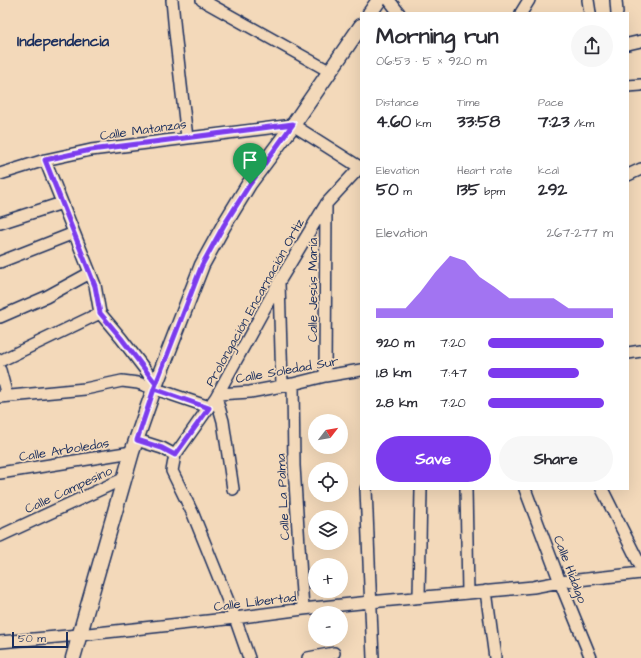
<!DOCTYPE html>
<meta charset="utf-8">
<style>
:root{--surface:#fff;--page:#f7f7f7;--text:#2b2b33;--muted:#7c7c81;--accent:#7c3aed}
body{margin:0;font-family:"Architects Daughter",sans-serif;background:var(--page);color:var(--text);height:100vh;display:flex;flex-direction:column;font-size:15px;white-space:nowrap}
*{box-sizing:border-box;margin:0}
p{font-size:13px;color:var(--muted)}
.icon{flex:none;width:22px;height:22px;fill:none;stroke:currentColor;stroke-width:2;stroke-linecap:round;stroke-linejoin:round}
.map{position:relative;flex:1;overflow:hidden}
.side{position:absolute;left:360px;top:12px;width:269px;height:478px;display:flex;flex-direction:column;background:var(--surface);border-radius:0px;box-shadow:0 4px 16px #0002}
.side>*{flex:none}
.needle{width:26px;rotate:59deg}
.controls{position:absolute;left:308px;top:414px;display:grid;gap:8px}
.controls a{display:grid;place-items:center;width:40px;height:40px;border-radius:50%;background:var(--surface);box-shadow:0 4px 16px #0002;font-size:20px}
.scale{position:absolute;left:12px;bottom:10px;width:56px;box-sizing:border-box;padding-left:4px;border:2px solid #1b2f5e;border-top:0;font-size:11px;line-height:14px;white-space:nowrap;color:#1b2f5e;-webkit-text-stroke:3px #f3d9ba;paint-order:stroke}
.pin{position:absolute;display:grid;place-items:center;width:34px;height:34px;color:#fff;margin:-41px -17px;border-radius:50% 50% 50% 0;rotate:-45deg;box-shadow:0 0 4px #0007}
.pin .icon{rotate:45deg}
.round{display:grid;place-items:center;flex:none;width:42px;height:42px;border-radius:21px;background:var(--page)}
.overview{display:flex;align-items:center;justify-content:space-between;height:68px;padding:0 16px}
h1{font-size:22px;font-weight:700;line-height:30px}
.metrics{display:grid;grid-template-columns:repeat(3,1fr);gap:6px;height:68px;padding:4px 16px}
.metrics div{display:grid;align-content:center}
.metrics b{font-size:17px;font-weight:700}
.metrics small{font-size:11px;font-weight:400}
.metrics p{font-size:11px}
.chart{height:112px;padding:8px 16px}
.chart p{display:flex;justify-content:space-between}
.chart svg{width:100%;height:72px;margin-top:4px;fill:var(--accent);opacity:.7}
.cta{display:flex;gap:8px;margin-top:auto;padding:8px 16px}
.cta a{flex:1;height:46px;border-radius:24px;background:var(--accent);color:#fff;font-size:16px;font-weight:700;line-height:46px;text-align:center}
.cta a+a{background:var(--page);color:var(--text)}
ul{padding:0 16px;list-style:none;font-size:13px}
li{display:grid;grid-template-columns:64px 48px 1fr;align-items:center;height:30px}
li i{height:10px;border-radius:5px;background:var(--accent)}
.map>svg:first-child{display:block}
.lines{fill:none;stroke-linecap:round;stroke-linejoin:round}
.minor-casing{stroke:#1b2f5e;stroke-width:14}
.major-casing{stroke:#1b2f5e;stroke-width:17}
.minor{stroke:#f3d9ba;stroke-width:11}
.major{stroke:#f3d9ba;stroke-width:14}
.route-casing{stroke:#fff;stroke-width:8}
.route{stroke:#7c3aed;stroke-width:5}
.labels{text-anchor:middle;stroke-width:3.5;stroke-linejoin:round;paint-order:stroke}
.street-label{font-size:13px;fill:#1b2f5e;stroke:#f3d9ba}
.quarter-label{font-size:15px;font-weight:bold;fill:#1b2f5e;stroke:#f3d9ba}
</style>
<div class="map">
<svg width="641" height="658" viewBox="0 0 641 658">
<rect width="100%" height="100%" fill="#f3d9ba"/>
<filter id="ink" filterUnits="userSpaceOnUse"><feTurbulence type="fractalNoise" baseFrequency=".025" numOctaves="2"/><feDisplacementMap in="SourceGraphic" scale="8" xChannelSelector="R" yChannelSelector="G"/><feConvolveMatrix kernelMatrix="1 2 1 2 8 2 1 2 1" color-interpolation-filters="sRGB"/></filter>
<g filter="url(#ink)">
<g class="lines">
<g class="minor-casing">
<path id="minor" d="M172 0 175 32 187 138
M202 0 329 71
M389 0 399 13
M588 0 590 13
M616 0 617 13
M521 13 529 0
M628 44 641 41
M628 86 641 85
M45 160 95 285 100 313
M0 174 45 160 91 150 293 125 361 168
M628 175 641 169
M0 223 62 203
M0 262 74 233
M279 283 282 385
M100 313 121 338 156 384
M0 317 46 297 90 273
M628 353 641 351
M0 361 100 313
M0 370 7 396
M325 376 326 204
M293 384 294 466 303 609
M218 394 250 392 293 384 325 376 361 370
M0 397 85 389 122 381 138 383 209 407
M216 397 223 421 233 489
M137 440 162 448 175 455
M0 473 132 452
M366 489 373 658
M466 489 468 593
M525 489 560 582 591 658
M602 489 641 567
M0 536 125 478
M486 591 495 658
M419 597 421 489
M0 642 79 635 235 618 303 609 370 602 533 587 560 582 641 573
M249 658 235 618 193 514 172 471 175 455 216 397 279 282 326 204 361 166
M308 658 334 653"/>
</g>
<g class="major-casing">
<path id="major" d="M370 13 379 0
M73 658 132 452 154 389 202 265 224 225 249 184 293 125 361 26"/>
</g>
<use href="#minor" class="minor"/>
<use href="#major" class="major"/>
</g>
</g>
<g class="lines" filter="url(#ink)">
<g class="route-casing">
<path id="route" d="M250 184 293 124 91 150 45 160 95 286 100 313 121 338 156 384 154 389 137 440 162 448 175 455 209 408 154 389 156 384 202 265 224 225 250 184"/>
</g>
<use href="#route" class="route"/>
</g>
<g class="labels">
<g class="street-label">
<text transform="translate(143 129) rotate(-8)" y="5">Calle Matanzas</text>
<text transform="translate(312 290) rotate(-90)" y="5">Calle Jesús María</text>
<text transform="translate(254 302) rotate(-61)" y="5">Prolongación Encarnación Ortiz</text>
<text transform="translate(287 369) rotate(-10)" y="5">Calle Soledad Sur</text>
<text transform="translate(64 449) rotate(-9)" y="5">Calle Arboledas</text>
<text transform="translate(68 489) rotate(-25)" y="5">Calle Campesino</text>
<text transform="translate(282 497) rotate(-93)" y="5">Calle La Palma</text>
<text transform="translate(571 569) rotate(69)" y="5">Calle Hidalgo</text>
<text transform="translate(255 601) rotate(-7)" y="5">Calle Libertad</text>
</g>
<g class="quarter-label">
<text x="63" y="46">Independencia</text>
</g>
</g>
</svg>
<div class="controls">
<a><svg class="needle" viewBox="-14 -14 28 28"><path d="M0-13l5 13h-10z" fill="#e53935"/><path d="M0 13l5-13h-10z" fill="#7c7c81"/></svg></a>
<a><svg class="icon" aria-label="locate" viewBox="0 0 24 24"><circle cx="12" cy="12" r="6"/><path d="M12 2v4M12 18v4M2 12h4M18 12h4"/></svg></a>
<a><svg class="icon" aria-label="layers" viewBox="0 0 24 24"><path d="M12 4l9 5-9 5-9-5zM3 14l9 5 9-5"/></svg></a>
<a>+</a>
<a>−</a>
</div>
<div class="scale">50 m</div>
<div class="pin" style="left:250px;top:184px;background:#1e9e55"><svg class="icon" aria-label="arrive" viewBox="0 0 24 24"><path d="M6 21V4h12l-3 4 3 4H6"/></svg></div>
<section class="side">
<div class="overview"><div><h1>Morning run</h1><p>06:53 · 5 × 920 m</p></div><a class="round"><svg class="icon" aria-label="share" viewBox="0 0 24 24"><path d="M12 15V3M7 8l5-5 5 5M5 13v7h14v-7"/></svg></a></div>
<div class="metrics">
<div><p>Distance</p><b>4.60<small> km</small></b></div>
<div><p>Time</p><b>33:58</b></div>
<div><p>Pace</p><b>7:23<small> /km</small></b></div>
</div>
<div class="metrics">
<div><p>Elevation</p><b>50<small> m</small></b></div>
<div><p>Heart rate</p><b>135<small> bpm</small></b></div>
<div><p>kcal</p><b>292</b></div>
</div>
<div class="chart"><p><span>Elevation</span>267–277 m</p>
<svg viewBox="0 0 160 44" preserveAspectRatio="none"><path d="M0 44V38L10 38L20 38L30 28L40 16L50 6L60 9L70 19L80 25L90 32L100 32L110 32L120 32L130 38L140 38L150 38L160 38V44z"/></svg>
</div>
<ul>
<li><b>920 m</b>7:20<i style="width:93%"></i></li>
<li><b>1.8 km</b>7:47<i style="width:73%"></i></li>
<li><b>2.8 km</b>7:20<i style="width:93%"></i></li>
</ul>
<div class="cta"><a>Save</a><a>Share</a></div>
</section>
</div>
